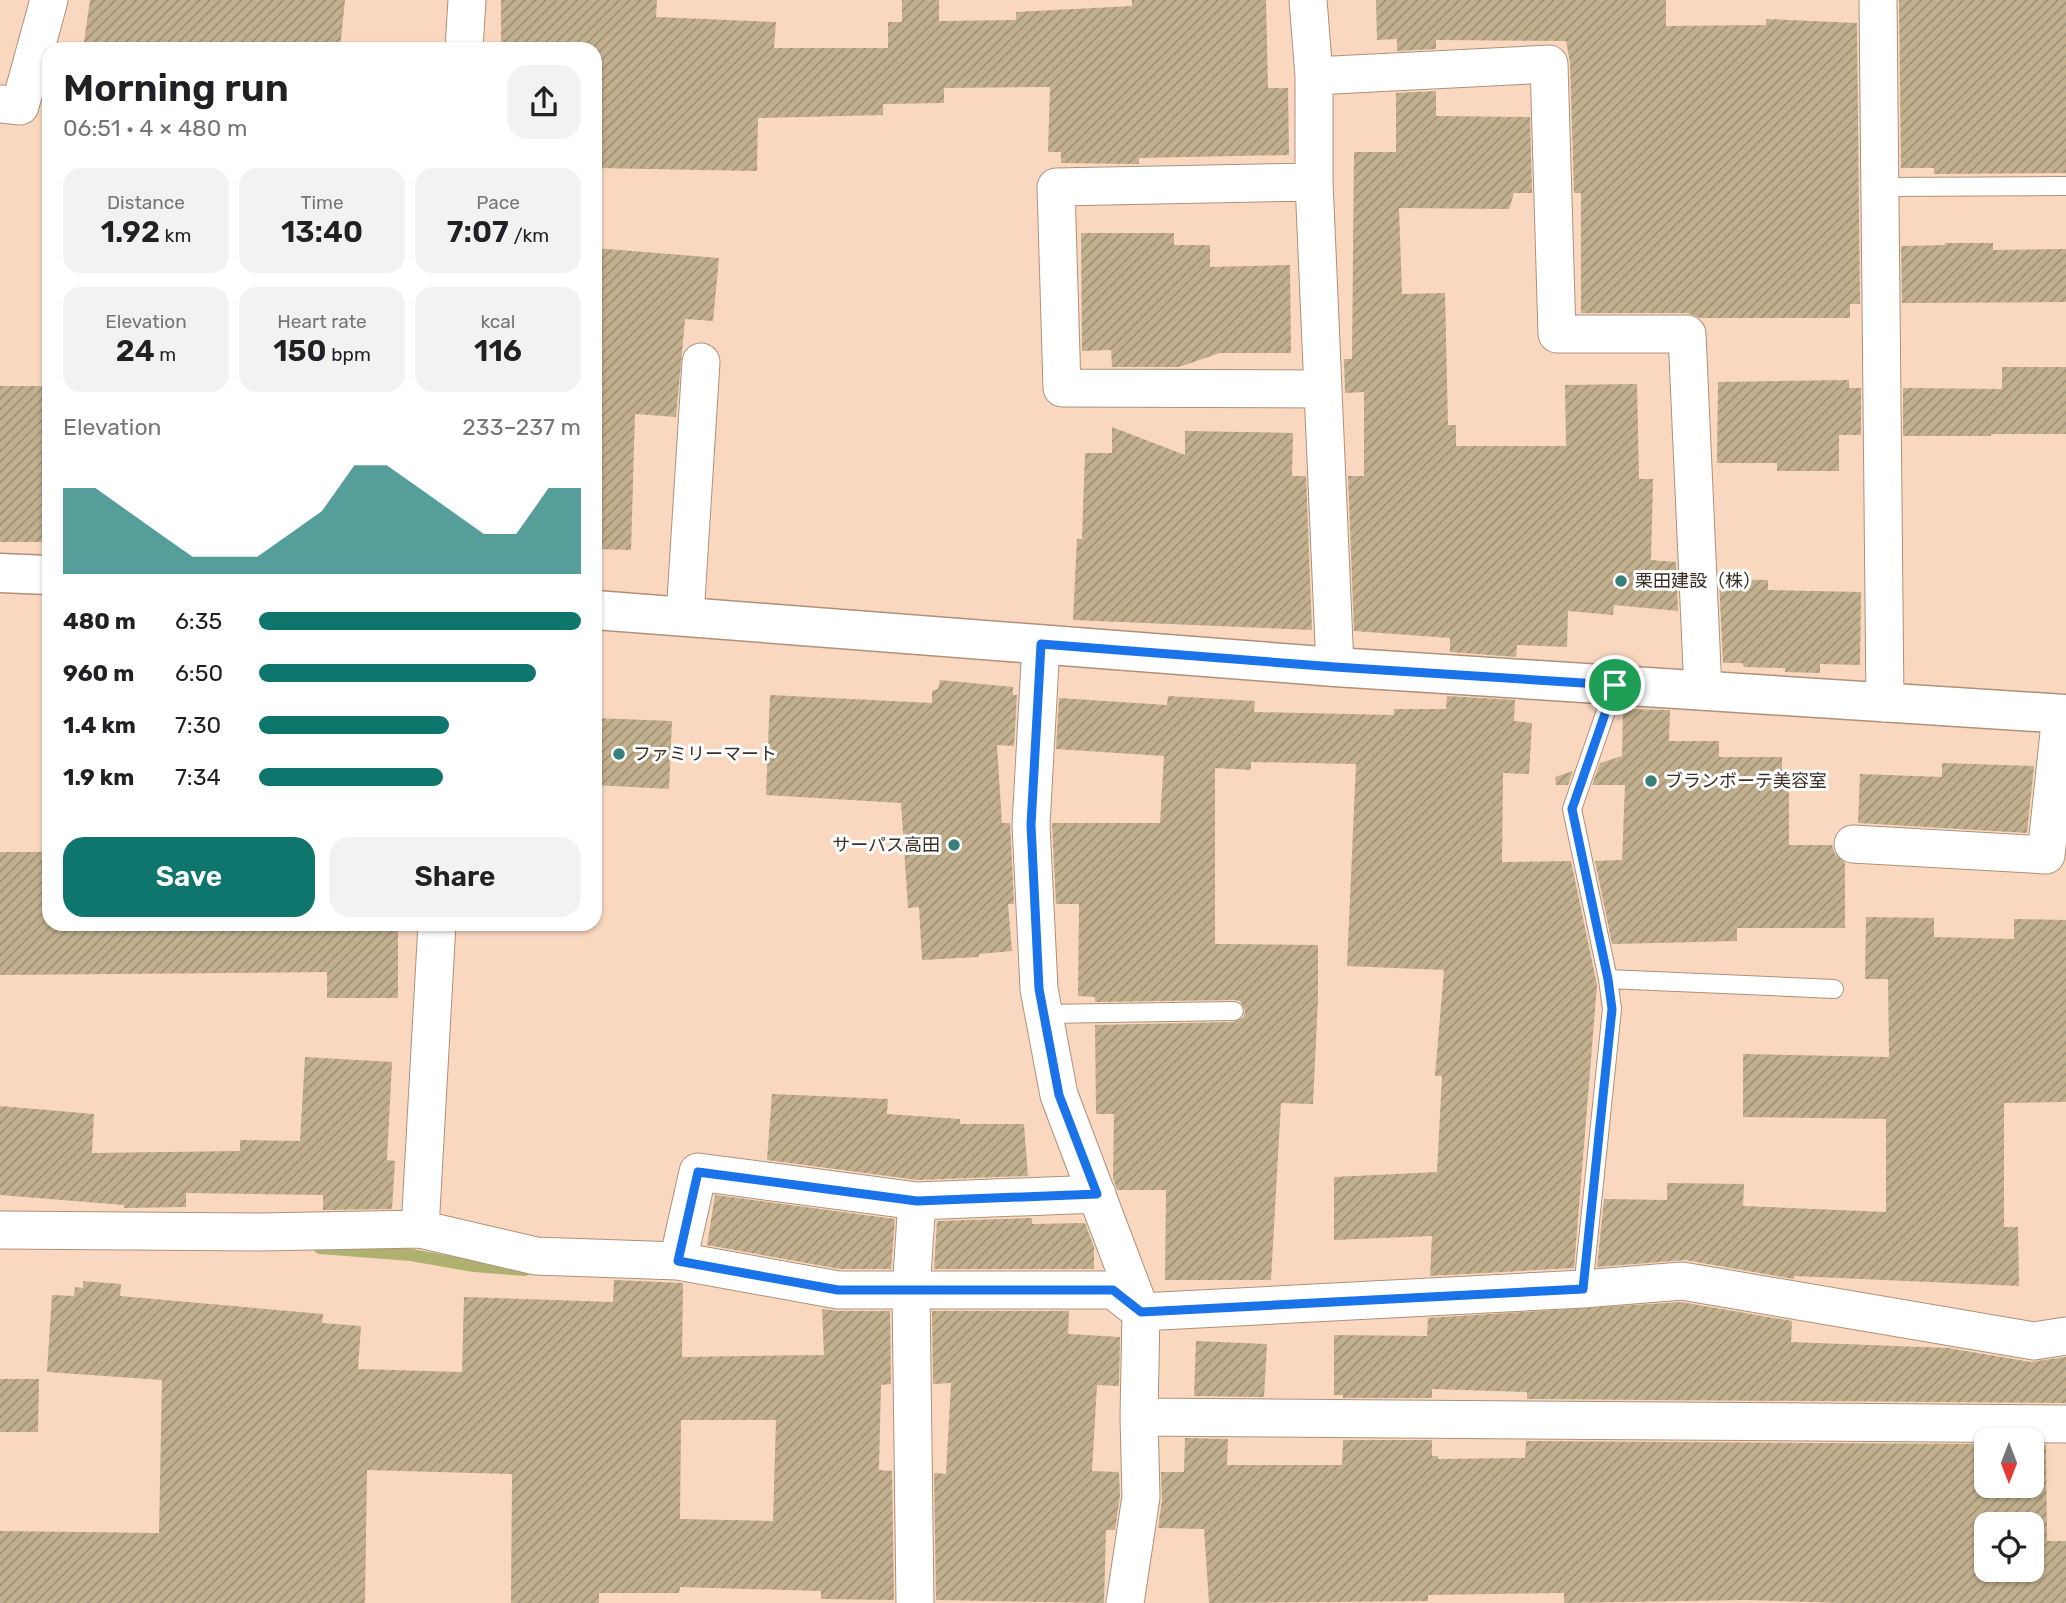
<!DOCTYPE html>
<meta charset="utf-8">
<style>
:root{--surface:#fff;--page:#f2f2f2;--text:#202124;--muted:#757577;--accent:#0f766e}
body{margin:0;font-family:Rubik,"Noto Sans JP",sans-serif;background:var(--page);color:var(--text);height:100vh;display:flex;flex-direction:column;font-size:26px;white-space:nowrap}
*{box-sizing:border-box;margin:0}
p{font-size:23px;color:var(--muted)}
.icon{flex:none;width:38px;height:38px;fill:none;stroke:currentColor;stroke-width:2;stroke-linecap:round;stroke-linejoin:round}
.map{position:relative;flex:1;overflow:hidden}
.side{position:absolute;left:42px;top:42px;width:560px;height:889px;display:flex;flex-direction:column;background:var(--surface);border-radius:21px;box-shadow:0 2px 5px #0004}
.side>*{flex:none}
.needle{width:46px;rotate:180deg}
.controls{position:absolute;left:1974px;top:1428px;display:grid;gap:14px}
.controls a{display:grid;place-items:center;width:70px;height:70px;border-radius:14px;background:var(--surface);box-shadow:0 2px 5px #0004;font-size:35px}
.pin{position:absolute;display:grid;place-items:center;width:60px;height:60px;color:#fff;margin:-30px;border:4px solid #fff;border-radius:50%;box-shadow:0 2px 7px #0007}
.round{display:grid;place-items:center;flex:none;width:74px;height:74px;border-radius:21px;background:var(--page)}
.headline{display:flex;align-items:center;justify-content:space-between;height:119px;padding:0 21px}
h1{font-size:38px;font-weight:600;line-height:52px}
.figures{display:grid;grid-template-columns:repeat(3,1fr);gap:10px;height:119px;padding:7px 21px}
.figures div{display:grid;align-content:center;border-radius:18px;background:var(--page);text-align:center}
.figures b{font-size:30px;font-weight:600}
.figures small{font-size:19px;font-weight:400}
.figures p{font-size:19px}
.chart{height:196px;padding:14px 21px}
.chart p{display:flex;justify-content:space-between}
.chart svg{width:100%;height:126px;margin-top:7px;fill:var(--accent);opacity:.7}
.cta{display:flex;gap:14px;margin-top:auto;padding:14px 21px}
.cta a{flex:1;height:80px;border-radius:21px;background:var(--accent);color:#fff;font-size:28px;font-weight:600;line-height:80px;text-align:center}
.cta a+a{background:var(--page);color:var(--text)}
ul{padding:0 21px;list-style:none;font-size:23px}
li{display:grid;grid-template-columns:112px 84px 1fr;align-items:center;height:52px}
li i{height:18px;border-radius:9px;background:var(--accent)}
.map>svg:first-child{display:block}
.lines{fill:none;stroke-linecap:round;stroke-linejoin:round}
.stream{stroke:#afb170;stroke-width:12}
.building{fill:url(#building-hatch);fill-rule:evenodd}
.lane-casing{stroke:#b0907a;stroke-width:20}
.street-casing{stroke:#b0907a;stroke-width:39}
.secondary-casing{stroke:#b0907a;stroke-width:41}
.lane{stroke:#fff;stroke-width:18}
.street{stroke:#fff;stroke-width:37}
.secondary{stroke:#fff;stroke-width:38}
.route-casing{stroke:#fff;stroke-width:14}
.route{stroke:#1a73e8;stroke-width:9}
.poi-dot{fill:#377f7b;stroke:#fff;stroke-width:2.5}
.labels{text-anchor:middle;stroke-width:6;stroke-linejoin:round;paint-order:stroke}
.poi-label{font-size:18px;fill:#3b2e25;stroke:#fff;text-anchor:start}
</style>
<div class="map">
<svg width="2066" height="1603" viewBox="0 0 2066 1603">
<defs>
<pattern id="building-hatch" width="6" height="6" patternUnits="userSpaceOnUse" patternTransform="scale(1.75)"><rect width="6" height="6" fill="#c2b08f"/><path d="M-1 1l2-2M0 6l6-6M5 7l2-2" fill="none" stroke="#9f9075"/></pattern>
</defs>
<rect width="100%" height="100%" fill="#fad8c0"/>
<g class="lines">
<path class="stream" d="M320 1248 411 1255 474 1266 525 1270"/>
</g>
<path class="building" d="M90 0H345L340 49H83Z
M501 0H657L656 17 776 22 774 48H888V22H902V0H939V21L1016 20V12L1132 6V0H1266L1268 88H1288L1289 155 1139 158V164L1061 163V152H1048L1050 87 944 88V103L883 104V115L758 118 757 171 595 168V49H501Z
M1376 0H1666V26L1766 25V19L1857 23 1860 304H1850V318H1700L1687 313H1581V193H1574L1570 63 1566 41 1436 40V49L1397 51V39L1377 40Z
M1899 0H2066V173L1934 174V168H1901Z
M1436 91V116L1530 117 1532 193H1514L1509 209 1399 208 1402 294 1445 293 1448 425H1456V446H1566L1565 385 1637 384 1639 479H1653L1651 560 1676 562 1678 611 1614 605 1613 615 1568 611 1567 647 1517 645 1516 657 1450 652V638L1354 631 1348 476H1364V392L1345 393 1344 359H1352L1354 152H1396V93Z
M1081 233H1174V245H1210V267L1290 265 1291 353H1220L1179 367H1112L1111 350 1082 351Z
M1945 243H1993V250L2066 249V302L1902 303 1901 246 1945 245Z
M595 248 719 258 713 321 685 319 676 417 635 414 631 550 595 549Z
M2002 367H2066V434H1991V436H1903V388L2002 389Z
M1849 380V388H1861V435H1839V471H1777V463H1717L1718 382Z
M0 386H47L45 542H0Z
M1112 427 1185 455V431L1293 433 1292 476H1306L1312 630 1073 620 1077 539H1082L1085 453H1112Z
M1719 579 1768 580V590L1861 592 1860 665 1820 664V673L1785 672V668L1744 667 1742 663H1723Z
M940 680 1013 687V695H1017L1014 746 997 745 1002 823H1010L1014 904H1008L1012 951 979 954V957L922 960 919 907 908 908 901 803 766 795 770 695 932 703V691L938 689Z
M1168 696 1255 701 1254 712 1394 715V709H1446L1447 696 1515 700 1514 721 1532 723 1529 774 1503 773 1502 862 1571 861 1597 985 1574 1268 1430 1276 1432 1236 1334 1240V1177L1437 1172 1442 1076H1435L1444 970 1347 966 1356 764 1251 762V770L1215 768V944L1318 945V999L1313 1104 1281 1103 1271 1280H1165L1166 1190H1117L1113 1178 1114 1114H1096L1095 1025 1234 1022 1244 1017 1245 1010 1240 1001 1234 1000 1095 1002V997L1078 996 1079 904H1056L1052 825V823H1160L1164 756 1056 749 1059 698 1167 705Z
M1623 709 1670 710 1669 741H1719V757H1782V779H1789V845H1832L1835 854 1845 863V928H1737V941L1612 944 1595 861 1622 860 1625 785H1592L1600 763 1622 756Z
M595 718 672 721 669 789 595 785Z
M1942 763 2034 766 2027 833 1858 823 1860 774 1942 777Z
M1573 771 1568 785H1556L1555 777Z
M0 852H49V924H398V998H327V972L0 975Z
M1866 917 1934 918V937L2014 939V919L2066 920V1102L2004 1103V1227H2018L2019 1286 1794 1276V1279L1685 1260 1597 1267 1604 1199 1667 1200V1183L1744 1184 1743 1206 1886 1212V1119L1743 1117V1054L1889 1057 1888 979H1865Z
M305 1057 392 1062 387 1160 395 1161 392 1209 323 1210V1195L186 1193V1207L124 1208V1205L0 1195V1106L94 1114 92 1153 240 1151V1140L300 1141Z
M772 1094 888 1099 887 1114 960 1119V1124H1024L1028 1176 918 1180 767 1160Z
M715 1195 895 1219 891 1269H840L707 1245Z
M1032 1218V1224L1085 1223 1094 1247V1269H934L937 1221Z
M614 1280 683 1283 682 1357 824 1355 822 1309 838 1311H890L891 1384 881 1385 879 1470 892 1471 894 1600 821 1599V1591L680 1587 679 1593H599V1603H511L512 1474 367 1470 365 1603H0V1531L159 1533 162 1380 47 1372 52 1295 74 1296 75 1287 83 1288V1281L121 1284 120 1296 323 1314 322 1323 361 1326 358 1369 462 1372 464 1297 613 1302ZM681 1420H776L773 1521 680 1519Z
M1681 1302 1792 1321 1791 1342 1948 1348 2031 1362 2066 1357V1403L1527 1399V1392L1432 1389V1398H1343V1395H1334V1335L1427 1336 1428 1318Z
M932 1311H1069L1068 1334 1120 1337 1119 1386 1097 1385 1092 1471 1119 1472 1120 1496 1115 1530H1106L1104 1603 936 1600 934 1473 946 1474 951 1383 933 1384Z
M1196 1341 1267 1344 1264 1397 1194 1396Z
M0 1379H39L38 1432H0Z
M1185 1438 1228 1439 1227 1465H1342L1343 1440H1432V1456H1438V1459L1525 1458 1526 1441 1986 1444V1486H2032V1445H2046L2047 1541H2066V1603H1843L1746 1600 1564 1603V1593L1428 1595V1601L1209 1603 1204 1529 1158 1528 1162 1500 1161 1472H1184ZM1986 1524H2032V1570H1986Z"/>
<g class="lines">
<g class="lane-casing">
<path id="lane" d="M1879 187 2066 186
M1608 979 1834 989
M1044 1014 1234 1011
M1583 1289 1612 1009 1608 979 1572 809 1615 685"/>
</g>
<g class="street-casing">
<path id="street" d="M1308 0 1314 76V182L1335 667
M1878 0 1885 703
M464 49 467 0
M1314 76 1549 64 1557 334H1687L1703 691
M0 104 20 106 49 0
M1314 182 1056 187 1062 388 1323 389
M685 616 701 362
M1041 644 1031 825 1039 989 1059 1095 1141 1312 1139 1417 1141 1497 1125 1603
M1853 844 2046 855 2061 714
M420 1229 437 924
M0 1230 261 1232 420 1229 536 1256 678 1261 838 1290H1113L1141 1312 1583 1289 1682 1281 2034 1341 2066 1336
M678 1261 698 1172 917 1201 1097 1194
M1139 1417 2066 1424
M915 1603 911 1291 917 1201"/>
</g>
<g class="secondary-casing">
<path id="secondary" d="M0 573 49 575
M595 610 1335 667 2066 714"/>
</g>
<use href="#lane" class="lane"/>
<use href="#street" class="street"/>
<use href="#secondary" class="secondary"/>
</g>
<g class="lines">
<g class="route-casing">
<path id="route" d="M1041 644 1335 667 1615 685 1572 809 1608 979 1612 1009 1583 1289 1141 1312 1113 1290H838L678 1261 698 1172 917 1201 1097 1194 1059 1095 1039 989 1031 825Z"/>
</g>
<use href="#route" class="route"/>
</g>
<g class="poi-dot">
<circle cx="1621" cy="581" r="7"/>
<circle cx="619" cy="754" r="7"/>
<circle cx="1651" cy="781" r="7"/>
<circle cx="954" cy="845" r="7"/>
</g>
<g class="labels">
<g class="poi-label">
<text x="1635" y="587">栗田建設（株）</text>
<text x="633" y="760">ファミリーマート</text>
<text x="1665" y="787">ブランボーテ美容室</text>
<text x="940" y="851" text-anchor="end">サーパス高田</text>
</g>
</g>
</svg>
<div class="controls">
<a><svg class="needle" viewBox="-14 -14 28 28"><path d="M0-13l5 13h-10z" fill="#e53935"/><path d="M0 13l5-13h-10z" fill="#757577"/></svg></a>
<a><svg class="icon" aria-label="locate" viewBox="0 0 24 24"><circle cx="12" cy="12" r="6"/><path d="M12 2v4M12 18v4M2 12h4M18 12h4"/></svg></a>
</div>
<div class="pin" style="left:1615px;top:685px;background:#1e9e55"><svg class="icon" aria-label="arrive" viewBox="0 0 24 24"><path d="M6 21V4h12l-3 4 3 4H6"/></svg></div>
<section class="side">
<div class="headline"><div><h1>Morning run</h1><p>06:51 · 4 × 480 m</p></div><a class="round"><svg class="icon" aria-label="share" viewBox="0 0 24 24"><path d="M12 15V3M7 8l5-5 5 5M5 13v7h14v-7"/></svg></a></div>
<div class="figures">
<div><p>Distance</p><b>1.92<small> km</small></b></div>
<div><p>Time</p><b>13:40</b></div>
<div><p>Pace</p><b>7:07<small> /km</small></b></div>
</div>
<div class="figures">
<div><p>Elevation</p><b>24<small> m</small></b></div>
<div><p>Heart rate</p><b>150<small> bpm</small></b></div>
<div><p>kcal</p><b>116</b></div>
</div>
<div class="chart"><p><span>Elevation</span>233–237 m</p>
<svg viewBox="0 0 160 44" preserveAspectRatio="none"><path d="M0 44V14L10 14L20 22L30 30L40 38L50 38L60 38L70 30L80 22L90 6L100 6L110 14L120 22L130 30L140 30L150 14L160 14V44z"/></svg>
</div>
<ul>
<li><b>480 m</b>6:35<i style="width:100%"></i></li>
<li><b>960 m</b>6:50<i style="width:86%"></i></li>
<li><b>1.4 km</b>7:30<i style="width:59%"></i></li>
<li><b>1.9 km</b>7:34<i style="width:57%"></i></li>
</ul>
<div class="cta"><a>Save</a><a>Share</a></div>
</section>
</div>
